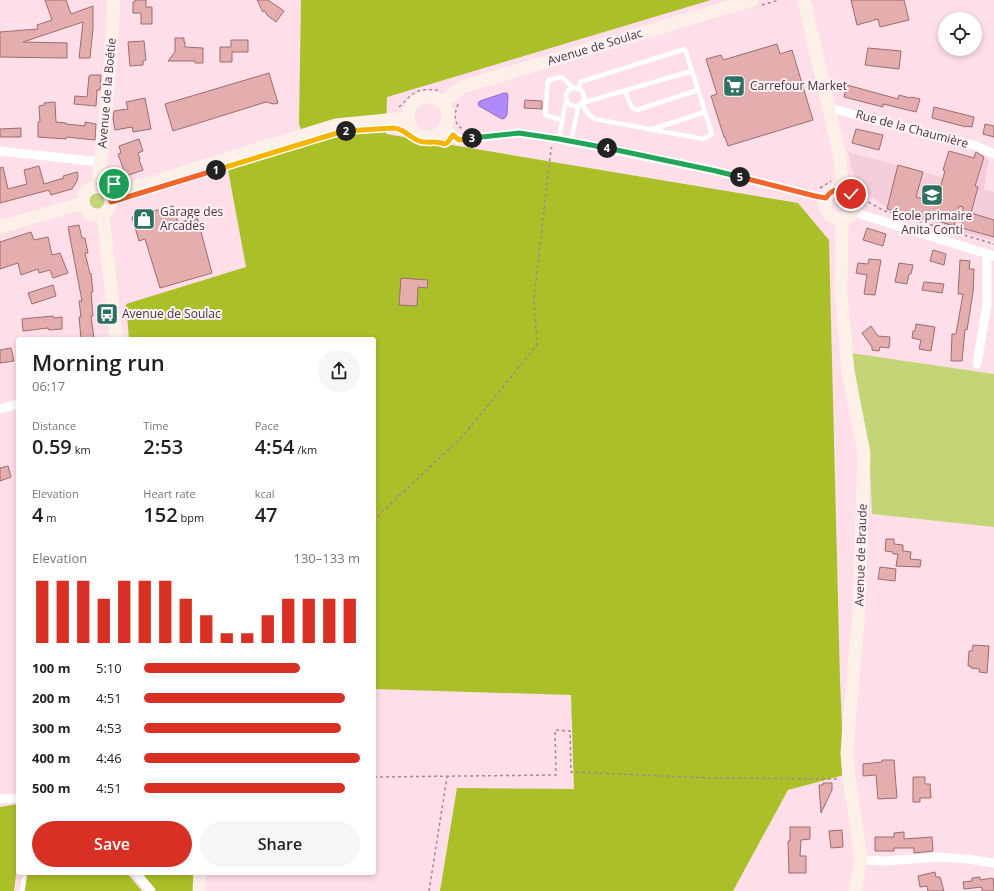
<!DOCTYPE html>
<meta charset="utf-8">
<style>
:root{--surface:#fff;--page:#f6f6f6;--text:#222;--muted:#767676;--accent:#d93025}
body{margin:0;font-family:"Open Sans",sans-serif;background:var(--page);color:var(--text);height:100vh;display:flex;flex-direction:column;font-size:15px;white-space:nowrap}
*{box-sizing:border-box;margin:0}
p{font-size:13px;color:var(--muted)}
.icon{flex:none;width:22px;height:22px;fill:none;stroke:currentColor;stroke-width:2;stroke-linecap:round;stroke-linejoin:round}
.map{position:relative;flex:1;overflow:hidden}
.panel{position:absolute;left:16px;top:337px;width:360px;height:538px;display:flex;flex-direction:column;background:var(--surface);border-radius:4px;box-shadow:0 2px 6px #0003}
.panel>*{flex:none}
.controls{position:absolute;left:938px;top:12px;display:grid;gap:8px}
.controls a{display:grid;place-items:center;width:44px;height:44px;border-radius:50%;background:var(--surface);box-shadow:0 2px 6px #0003;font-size:20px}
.pin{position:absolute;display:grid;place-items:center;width:34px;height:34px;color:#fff;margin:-17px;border:2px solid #fff;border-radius:50%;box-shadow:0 1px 4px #0007}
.km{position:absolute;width:20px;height:20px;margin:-10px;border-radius:50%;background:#222;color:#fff;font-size:11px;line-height:20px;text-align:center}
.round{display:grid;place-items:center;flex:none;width:42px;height:42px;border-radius:21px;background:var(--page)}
.summary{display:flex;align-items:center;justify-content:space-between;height:68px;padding:0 16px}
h1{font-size:22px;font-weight:600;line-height:30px}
.metrics{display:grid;grid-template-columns:repeat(3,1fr);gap:6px;height:68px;padding:4px 16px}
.metrics div{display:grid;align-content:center}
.metrics b{font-size:20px;font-weight:600}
.metrics small{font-size:11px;font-weight:400}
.metrics p{font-size:11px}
.chart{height:112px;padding:8px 16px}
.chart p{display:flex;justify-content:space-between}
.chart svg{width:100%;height:72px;margin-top:4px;stroke:var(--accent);stroke-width:6}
.button{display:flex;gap:8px;margin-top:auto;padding:8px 16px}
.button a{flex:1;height:46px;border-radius:24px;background:var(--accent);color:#fff;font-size:16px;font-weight:600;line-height:46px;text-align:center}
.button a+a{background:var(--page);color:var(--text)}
ul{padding:0 16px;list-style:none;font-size:13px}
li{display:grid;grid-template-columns:64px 48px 1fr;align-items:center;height:30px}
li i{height:10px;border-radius:5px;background:var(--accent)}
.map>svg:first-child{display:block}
.built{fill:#f4cfdb}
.green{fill:#c4d578}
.forest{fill:#abbf29}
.water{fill:#b08afc;stroke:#9170c2}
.building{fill:#e4aeaf;stroke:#9d6c6d}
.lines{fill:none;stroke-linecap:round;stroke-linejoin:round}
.path{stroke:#a38891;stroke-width:1.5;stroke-dasharray:3 3;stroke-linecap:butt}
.lane{stroke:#fff;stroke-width:4.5}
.street{stroke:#fff;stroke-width:9}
.secondary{stroke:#fcf0e8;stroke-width:13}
.split-1-casing{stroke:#fff;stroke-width:8}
.split-2-casing{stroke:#fff;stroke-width:8}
.split-3-casing{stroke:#fff;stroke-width:8}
.split-4-casing{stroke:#fff;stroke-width:8}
.split-5-casing{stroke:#fff;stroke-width:8}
.split-6-casing{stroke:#fff;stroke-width:8}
.split-1{stroke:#f0652b;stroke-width:5}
.split-2{stroke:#f5b400;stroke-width:5}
.split-3{stroke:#f5b400;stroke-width:5}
.split-4{stroke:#22a559;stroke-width:5}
.split-5{stroke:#22a559;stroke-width:5}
.split-6{stroke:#f0652b;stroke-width:5}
.labels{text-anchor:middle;stroke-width:4;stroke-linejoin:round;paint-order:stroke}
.street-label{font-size:12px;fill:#49343b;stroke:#fdf2f5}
.poi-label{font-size:12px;fill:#49343b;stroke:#fdf2f5;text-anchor:start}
</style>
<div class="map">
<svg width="994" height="891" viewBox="0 0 994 891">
<rect width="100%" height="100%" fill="#fedee8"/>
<path class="built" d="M974 151 989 160 984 189 994 192V241L934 224 927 220 901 212 887 209 886 207 873 198 863 188 855 177 852 170 848 152 923 172 967 185Z"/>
<path class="green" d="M87 200a10 10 0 1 1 20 0a10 10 0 1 1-20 0Z
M851 353 994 374V527L872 514 869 446Z"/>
<path class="forest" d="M301 0H711L387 97 386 134 798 203 829 240 840 680 844 775 788 790 733 891H440L457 788 574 789 571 695 374 689V339H129L126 304 246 267 228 170 304 142 299 123Z
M18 804V860L14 891H0V807Z
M27 873H127L142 891H25Z
M139 873H194L193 891H155Z"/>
<path class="water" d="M504 93H507L508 95 507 115 505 118 502 119 479 106 478 103 480 101Z"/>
<path class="building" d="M45 0H66L71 14 93 6V28L90 58H79L83 22 23 42 67 43V58L0 57V32L38 29 37 25 52 20Z
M135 0H146V7H152V24H141V13H133V2H135Z
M257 0H268L284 11 276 22 267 15 265 11 263 12Z
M851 0H904L909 20 880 27 878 19 857 25Z
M175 38H184V42H185V47L203 48V63H195V61H168L175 52Z
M231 40H248V52H232V62H220V47H231Z
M144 41 146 60 143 61V65L130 66 128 42Z
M777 44 780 54 792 50 813 120 728 146 725 137H724L711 96 717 94 706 59 721 55 723 60Z
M868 48 901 51 899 69 865 65Z
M269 73 278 103 274 104 266 102 173 131 165 104Z
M90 75H101L100 90H97L96 106 74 104 75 96 87 97 89 76H90Z
M847 85 898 99 899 95 910 98 911 97 920 99 916 112 883 104V107L844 97Z
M145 98 151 129 133 132 132 127 115 130 113 118 114 111 128 109 126 102Z
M525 100 542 101V109L524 108Z
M55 102 56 122 66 123V124L85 126V122L96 124 95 140 66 137V139L38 137V122H40L39 106 44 105V103Z
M934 107 974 117 972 127 966 126V127L932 118Z
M985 124 994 126V137L983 134Z
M21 128V137H0V129Z
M856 129 883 135 879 150 852 143Z
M139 139 143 151 138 153 140 159 139 160 143 170 126 176 118 154 121 153 119 146Z
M949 151 974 158 976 152 984 157 975 186 978 187 971 213 994 220V237L962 228 963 207 959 206 954 226 928 218 927 220 887 209 898 165 923 172 916 197 936 202 945 171 943 170Z
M39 166 44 184 64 178 63 176 77 172 78 176 77 181 72 189 68 190 51 195 49 190 0 203V168L3 167 8 189 27 184 24 170Z
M173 206 178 223 197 217 212 273 160 288 145 239 139 241 132 217Z
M79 225 82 238H85L88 253H85L90 274 91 273 92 283 93 292H91L93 316H91L94 339 81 338 79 317H81L79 301H82L68 227Z
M867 228 886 234 883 246 863 240Z
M31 232 34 240 48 237 52 255 60 253 68 273 53 278 50 270 39 273 38 269 21 275 18 263 0 269V242Z
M933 250 946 254 944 265 930 261Z
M869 259 881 260 875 295 864 294 867 275 856 273 858 263 868 264Z
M960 260 970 261 969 269H974L973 292 967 330 965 329 962 361H951L952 334H956L963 294H958Z
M899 263 913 265 911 274H909L907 284 895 282Z
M401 278 428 280 427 288 418 287 417 306 399 305Z
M924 282 944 284 942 293 922 290Z
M53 285 56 296 32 304 28 293Z
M53 316 54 318 62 317V329L49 330 48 328 23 331 22 319Z
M916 324 935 327 931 351 919 349 921 340 912 338 913 331H915Z
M871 326 878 336 890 337 889 348 880 347 879 351 872 350V347L862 333Z
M11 348 14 361 0 363V350Z
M8 466 11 477 0 481V468Z
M886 539H894V544L903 545V551L911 552 910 559 921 560 920 567 896 566 898 554H893V552L885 551Z
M880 567 896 569 895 581 878 579Z
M973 645 989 646 987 673 979 672 980 669 971 668V666H968L969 651H972Z
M882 760H894L897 798 878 799 876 775 863 776V764L882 762Z
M913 777H925V784H930L931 798H920V802H913Z
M823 783H832V790L821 813 819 785H823Z
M790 827H810V839L801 840 800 856H806V873H789L788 841H790Z
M842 830 843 847 831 848 829 831Z
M904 832V839L932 837 933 851 914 853V848H894V851H875V837H894V833Z
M935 872 936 877H940L944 891H928L927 886 920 887 918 876Z
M980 877V880L993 878 994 891H982V887L964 889 963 882 972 881V878Z"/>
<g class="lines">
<path class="path" d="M762 5 779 0
M458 104C454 115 453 124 464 130
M399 107C404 103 407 98 413 94 421 88 431 90 441 90
M402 130C410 135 415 141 425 142 432 143 438 141 444 144L447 142
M853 184 860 194 868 202 885 211 994 244
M820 188 831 181
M374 522 382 512 463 436 537 345 534 299 551 149 552 147
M374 777 556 775 555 730 570 731 571 772 712 778 837 779
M429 891 447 777"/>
<path class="lane" d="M566 97a9 9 0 1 1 18 0a9 9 0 1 1-18 0Z
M579 89 580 82 685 49 712 134 703 139 595 119C588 115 585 110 582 103L692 71
M625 91 632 108 637 110 698 90
M562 120 545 115 548 80 562 77 573 88
M653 129 705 112
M559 139 565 105 567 100
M571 141 578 108 577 106
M22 891 25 873"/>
<path class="street" d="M829 108 974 145 994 154
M445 128 459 140 519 133 559 139 716 171 815 196 826 198
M0 151 101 162
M854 209 857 213 866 216 994 256
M977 364 987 304V254
M0 409 18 404
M0 799 18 798
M861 860 886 861 938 857 968 859 994 863
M136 873 151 891"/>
<path class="secondary" d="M804 0 840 157 842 190
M408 117a20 20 0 1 1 40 0a20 20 0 1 1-40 0Z
M442 103 462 87 752 0
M98 186 110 69 114 0
M83 201a14 14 0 1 1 28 0a14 14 0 1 1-28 0Z
M825 204a15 15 0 1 1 30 0a15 15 0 1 1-30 0Z
M110 195 336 125 407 118
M103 214 116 339
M842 219 841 292 848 372 864 454 859 610 849 724 847 753 849 779 855 816 861 860 855 891
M0 227 83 203
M199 891 200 873"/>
</g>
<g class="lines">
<g class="split-1-casing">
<path id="split-1" d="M114 184 104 188C110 192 110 196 111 202L216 170"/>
</g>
<g class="split-2-casing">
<path id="split-2" d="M216 170 334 134 346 131"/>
</g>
<g class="split-3-casing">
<path id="split-3" d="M346 131 393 128C406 129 408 137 419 141 427 144 436 140 444 144L447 143 453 135 459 140 472 138"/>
</g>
<g class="split-4-casing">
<path id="split-4" d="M472 138 519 133 559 139 607 148"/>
</g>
<g class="split-5-casing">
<path id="split-5" d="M607 148 716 171 740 177"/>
</g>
<g class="split-6-casing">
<path id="split-6" d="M740 177 815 196 826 198C832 188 842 187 851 194"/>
</g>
<use href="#split-1" class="split-1"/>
<use href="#split-2" class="split-2"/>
<use href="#split-3" class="split-3"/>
<use href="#split-4" class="split-4"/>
<use href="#split-5" class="split-5"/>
<use href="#split-6" class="split-6"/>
</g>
<defs>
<g id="supermarket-square" transform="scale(1.15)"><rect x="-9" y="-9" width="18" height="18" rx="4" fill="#2c7062" stroke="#fdf2f5"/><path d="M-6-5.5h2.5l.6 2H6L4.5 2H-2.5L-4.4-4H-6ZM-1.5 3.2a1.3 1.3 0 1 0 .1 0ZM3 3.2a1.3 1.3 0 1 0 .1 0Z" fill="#fff"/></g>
<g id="school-square" transform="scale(1.15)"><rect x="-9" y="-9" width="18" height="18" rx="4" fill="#2c7062" stroke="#fdf2f5"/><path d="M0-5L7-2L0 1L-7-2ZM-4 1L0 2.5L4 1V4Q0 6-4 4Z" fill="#fff"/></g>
<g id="shop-square" transform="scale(1.15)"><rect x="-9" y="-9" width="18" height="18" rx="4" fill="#2c7062" stroke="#fdf2f5"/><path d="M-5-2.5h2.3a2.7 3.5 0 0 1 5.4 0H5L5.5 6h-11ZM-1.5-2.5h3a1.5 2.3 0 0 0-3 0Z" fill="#fff"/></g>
<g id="bus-square" transform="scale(1.15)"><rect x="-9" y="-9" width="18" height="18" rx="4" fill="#2c7062" stroke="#fdf2f5"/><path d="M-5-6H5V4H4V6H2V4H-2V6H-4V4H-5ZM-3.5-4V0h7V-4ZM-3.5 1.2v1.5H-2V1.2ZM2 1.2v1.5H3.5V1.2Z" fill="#fff"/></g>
</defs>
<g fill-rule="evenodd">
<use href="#supermarket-square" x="734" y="86"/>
<use href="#school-square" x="932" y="195"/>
<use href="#shop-square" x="144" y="219"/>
<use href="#bus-square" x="107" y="314"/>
</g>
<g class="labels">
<g class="street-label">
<text transform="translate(595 47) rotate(-17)" y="4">Avenue de Soulac</text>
<text transform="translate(107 93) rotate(-85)" y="4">Avenue de la Boétie</text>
<text transform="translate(912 129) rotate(15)" y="4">Rue de la Chaumière</text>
<text transform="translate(861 555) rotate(-88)" y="4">Avenue de Braude</text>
</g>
<g class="poi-label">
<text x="750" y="90">Carrefour Market</text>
<text x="160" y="216">Garage des<tspan x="160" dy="14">Arcades</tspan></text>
<text x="932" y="220" text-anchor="middle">École primaire<tspan x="932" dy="14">Anita Conti</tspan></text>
<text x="122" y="318">Avenue de Soulac</text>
</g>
</g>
</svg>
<div class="controls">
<a><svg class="icon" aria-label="locate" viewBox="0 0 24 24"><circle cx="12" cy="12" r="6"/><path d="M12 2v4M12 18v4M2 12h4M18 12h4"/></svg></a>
</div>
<div class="pin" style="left:114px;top:184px;background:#1e9e55"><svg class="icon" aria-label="arrive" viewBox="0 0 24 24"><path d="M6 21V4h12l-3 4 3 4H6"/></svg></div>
<div class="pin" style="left:851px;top:194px;background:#d93025"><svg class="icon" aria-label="check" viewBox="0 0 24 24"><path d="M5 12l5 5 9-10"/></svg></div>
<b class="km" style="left:216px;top:170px">1</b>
<b class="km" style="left:346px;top:131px">2</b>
<b class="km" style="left:472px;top:138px">3</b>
<b class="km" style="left:607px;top:148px">4</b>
<b class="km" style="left:740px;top:177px">5</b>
<section class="panel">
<div class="summary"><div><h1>Morning run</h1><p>06:17</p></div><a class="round"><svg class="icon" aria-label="share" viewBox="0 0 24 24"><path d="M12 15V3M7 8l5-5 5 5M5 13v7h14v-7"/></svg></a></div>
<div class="metrics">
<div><p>Distance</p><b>0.59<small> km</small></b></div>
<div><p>Time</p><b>2:53</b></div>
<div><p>Pace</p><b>4:54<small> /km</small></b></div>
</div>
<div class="metrics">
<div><p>Elevation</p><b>4<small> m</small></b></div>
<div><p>Heart rate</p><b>152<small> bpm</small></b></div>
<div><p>kcal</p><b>47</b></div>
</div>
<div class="chart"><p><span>Elevation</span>130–133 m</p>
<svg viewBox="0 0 160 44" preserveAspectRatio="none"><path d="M5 44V6M15 44V6M25 44V6M35 44V17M45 44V6M55 44V6M65 44V6M75 44V17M85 44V27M95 44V38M105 44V38M115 44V27M125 44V17M135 44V17M145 44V17M155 44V17"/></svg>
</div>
<ul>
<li><b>100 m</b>5:10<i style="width:72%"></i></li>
<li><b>200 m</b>4:51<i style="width:93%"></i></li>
<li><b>300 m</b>4:53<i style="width:91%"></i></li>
<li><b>400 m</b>4:46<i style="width:100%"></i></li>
<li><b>500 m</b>4:51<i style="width:93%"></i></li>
</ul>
<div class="button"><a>Save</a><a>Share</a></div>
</section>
</div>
